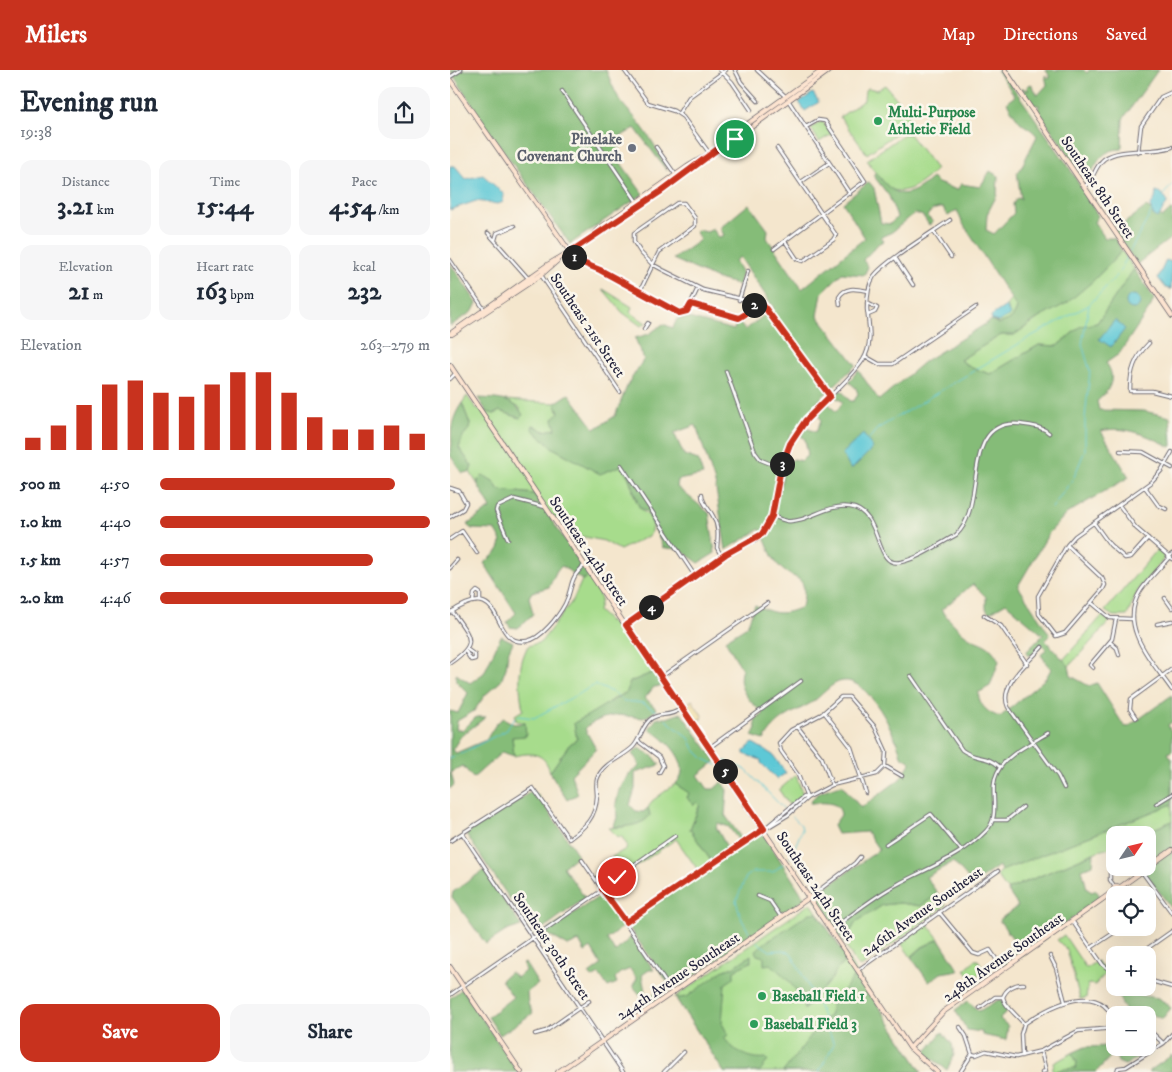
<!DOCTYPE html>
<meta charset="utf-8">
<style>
:root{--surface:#fff;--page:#f6f6f7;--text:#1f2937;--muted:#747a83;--accent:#c8321e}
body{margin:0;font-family:"IM FELL DW Pica",serif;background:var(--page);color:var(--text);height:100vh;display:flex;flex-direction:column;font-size:19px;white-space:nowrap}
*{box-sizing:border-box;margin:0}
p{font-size:16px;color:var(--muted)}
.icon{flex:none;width:28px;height:28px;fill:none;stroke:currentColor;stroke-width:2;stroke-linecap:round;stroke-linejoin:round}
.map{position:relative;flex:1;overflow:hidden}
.drawer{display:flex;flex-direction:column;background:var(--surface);width:450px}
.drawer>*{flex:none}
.needle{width:32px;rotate:55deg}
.tools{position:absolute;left:656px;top:756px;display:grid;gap:10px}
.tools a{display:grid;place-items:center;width:50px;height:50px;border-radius:10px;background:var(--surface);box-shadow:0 5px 20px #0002;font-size:25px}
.pin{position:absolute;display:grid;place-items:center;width:42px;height:42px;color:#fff;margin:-21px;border:2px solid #fff;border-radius:50%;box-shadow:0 1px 5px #0007}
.km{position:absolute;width:25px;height:25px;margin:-12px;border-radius:50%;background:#222;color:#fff;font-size:14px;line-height:25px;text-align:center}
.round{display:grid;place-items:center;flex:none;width:52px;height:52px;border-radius:15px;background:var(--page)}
.summary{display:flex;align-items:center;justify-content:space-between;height:85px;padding:0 20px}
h1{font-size:28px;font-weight:700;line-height:38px}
.figures{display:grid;grid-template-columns:repeat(3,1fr);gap:8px;height:85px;padding:5px 20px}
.figures div{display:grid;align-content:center;border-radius:12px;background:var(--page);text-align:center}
.figures b{font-size:25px;font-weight:700}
.figures small{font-size:14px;font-weight:400}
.figures p{font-size:14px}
.chart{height:140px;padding:10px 20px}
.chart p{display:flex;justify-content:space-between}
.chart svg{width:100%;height:90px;margin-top:5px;stroke:var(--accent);stroke-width:6}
.action{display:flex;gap:10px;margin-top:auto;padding:10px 20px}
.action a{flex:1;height:58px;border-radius:15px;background:var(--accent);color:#fff;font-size:20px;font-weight:700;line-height:58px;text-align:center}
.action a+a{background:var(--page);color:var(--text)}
ul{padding:0 20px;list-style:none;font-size:16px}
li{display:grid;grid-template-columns:80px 60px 1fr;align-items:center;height:38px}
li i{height:12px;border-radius:6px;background:var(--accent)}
header{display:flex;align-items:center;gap:30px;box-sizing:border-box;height:70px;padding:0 25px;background:var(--accent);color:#fff}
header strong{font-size:24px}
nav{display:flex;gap:28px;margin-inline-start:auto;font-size:18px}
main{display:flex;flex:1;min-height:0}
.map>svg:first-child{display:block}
.green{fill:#a7dc8c;stroke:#647f64}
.forest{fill:#85bc78;stroke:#546f5a;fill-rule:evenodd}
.sand{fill:#eeda9e;stroke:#887e6c}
.water{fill:#5dc8d6;stroke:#407588}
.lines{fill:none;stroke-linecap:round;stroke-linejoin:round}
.stream{stroke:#5dc8d6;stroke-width:1}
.street-casing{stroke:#6c676e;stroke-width:4.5}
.secondary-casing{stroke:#6c676e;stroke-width:5.5}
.street{stroke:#fff;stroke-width:2.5}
.secondary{stroke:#fde4d0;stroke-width:4}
.route-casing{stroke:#fff;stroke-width:10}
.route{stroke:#c8321e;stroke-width:6}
.leisure-dot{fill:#2e9e5b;stroke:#fbf7ec;stroke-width:2}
.worship-dot{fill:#6b7280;stroke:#fbf7ec;stroke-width:2}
.labels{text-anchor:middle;stroke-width:5;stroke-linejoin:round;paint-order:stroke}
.leisure-label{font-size:15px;font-weight:bold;fill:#27864d;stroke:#fbf7ec;text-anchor:start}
.worship-label{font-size:15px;font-weight:bold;fill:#5b616d;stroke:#fbf7ec;text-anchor:end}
.street-label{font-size:15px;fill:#22223b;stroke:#fbf7ec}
</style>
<header>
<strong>Milers</strong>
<nav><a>Map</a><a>Directions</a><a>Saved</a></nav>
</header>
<main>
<section class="drawer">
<div class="summary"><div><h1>Evening run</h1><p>19:38</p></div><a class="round"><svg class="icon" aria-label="share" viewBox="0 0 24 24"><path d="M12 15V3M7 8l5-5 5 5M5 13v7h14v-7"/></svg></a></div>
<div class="figures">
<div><p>Distance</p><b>3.21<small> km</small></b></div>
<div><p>Time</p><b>15:44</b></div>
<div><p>Pace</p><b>4:54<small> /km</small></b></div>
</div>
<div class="figures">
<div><p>Elevation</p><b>21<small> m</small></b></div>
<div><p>Heart rate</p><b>163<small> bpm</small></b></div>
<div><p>kcal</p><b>232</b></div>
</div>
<div class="chart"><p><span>Elevation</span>263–279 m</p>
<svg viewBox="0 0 160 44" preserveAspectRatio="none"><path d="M5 44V38M15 44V32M25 44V22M35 44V12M45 44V10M55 44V16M65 44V18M75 44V12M85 44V6M95 44V6M105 44V16M115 44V28M125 44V34M135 44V34M145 44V32M155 44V36"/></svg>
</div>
<ul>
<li><b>500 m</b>4:50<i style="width:87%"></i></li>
<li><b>1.0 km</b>4:40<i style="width:100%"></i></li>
<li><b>1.5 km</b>4:57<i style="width:79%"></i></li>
<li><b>2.0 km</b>4:46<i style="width:92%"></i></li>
</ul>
<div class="action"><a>Save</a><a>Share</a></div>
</section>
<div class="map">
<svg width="722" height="1002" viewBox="0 0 722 1002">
<rect width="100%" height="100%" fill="#fbf7ec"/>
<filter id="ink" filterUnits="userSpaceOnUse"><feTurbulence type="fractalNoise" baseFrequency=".02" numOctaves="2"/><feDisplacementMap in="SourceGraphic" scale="10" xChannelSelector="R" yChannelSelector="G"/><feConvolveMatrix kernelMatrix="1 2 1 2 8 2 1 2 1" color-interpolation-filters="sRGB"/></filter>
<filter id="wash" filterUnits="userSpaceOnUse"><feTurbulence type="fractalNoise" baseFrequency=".0096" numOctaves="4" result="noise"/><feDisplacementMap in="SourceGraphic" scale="20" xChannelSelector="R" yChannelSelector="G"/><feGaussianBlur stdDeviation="1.12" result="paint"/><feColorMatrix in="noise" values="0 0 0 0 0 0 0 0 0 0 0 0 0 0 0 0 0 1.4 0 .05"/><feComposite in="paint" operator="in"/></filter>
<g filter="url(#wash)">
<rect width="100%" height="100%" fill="#f4e6cd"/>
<path class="green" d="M435 15 451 34 462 52 417 84 390 47 414 30 415 20 418 18 427 20Z
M372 51 382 64 369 72 361 58Z
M454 64H459L486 99C475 111 452 131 435 115 428 109 423 98 417 90Z
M672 181 684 199 647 253 631 256 607 276 589 275 540 304 522 298 510 290 551 265H564L643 211Z
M153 219 182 237 180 242 196 253 191 256 172 242Z
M562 228 567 238C564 249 558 251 548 254L545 252H548L559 240 556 236Z
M17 326 26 338 44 344 50 341 70 348V338L55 330 105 333 109 343 106 359 94 361 84 355 82 359C93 369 103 379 116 385 129 390 163 389 172 398 183 409 181 423 189 436 197 449 206 443 200 465L170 480 154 471 125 465 110 447 101 449 84 424 49 420 43 411 28 410V415L20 402 22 396 9 378 12 366 19 359 20 354 12 333Z
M707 480 714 485 713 490 689 518 677 546H663L655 541Z
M139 506 151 529 148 541 161 553 177 563 204 602 180 612 177 622 158 632 153 638 124 653 127 669 119 675 100 702C95 682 81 682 64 686L62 666 76 665 75 653 66 651 65 645 73 640C69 617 67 596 78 576L91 572 123 530 132 510Z
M652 546 660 551 619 596 613 590Z
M346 705 353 725 339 735 329 720Z
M225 714 240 723 237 727 240 732H247L250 734 240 759 261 791 248 800 226 769 173 805 162 787 176 779 177 775 172 767 166 766 158 758 173 757 200 745 198 738 202 731Z
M722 734V751L690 765H665V777L648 781 557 820 547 806 551 801Z
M488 824 496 835 411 897 407 895 394 873 406 852 433 835 450 833 471 836Z
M361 833 472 1002H274L225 927Z
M477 853 489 869 472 877 461 887 451 873Z
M614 865 636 898 647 891 657 902 645 915 638 914 636 928 630 929 617 880 607 870Z
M525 890H528L535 900 521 909 515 899Z
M622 983 627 992 626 998 602 1002 604 993Z"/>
<path class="forest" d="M0 0H156C161 12 167 29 176 38 193 55 208 78 217 101L185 58 170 67 168 89 193 124 120 174 42 65Z
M547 0H551L617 94 648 146 644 152 655 168H665L672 181 643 211 617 233 587 249 564 265H551L510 290 522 298 540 304 589 275 607 276 631 256 647 253 684 199 704 228 701 236 669 284 656 293C667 307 660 321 647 331L649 340 694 341 720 347 722 375 721 377C699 366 676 355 651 361L679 407 616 444 599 463 568 516 600 565 595 570 619 596 621 606 639 616 647 613 674 656 678 657 722 625V652L718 655 722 663V681L718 683 722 689V734L551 801 549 796 523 814 503 792 476 807 488 824 471 836 450 833 433 835 406 852 394 873 365 829 372 820 429 780 417 762 387 764 383 756 391 745C390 730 372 733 360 733 365 721 381 718 392 715L411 738 450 709 461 692 451 686C447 666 418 607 393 611 381 612 371 627 361 633 340 645 327 648 314 670L302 666 306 658 305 650 314 644C300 631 285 619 292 599L275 570 297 556 305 535C325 544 331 546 352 537 360 501 343 513 328 495 320 485 316 470 310 459L276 480 265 413 246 355 224 363 234 385 248 390 253 405 228 410 227 417 259 443 265 483 249 493 229 479 213 478 198 443 189 437 179 407 170 396 150 404 103 378 82 359 83 355 94 361 106 359 103 349 109 342 105 333 119 324 145 359 165 346 178 314 194 289 185 268 199 264 213 254 223 258 227 249 239 248 284 260 286 253 288 252 295 260 324 238 290 187 285 191 292 203 289 215 265 208 223 189 250 170 246 162 248 160 257 162 263 159 269 168 274 165 270 158 299 134 318 160 317 168 352 219 415 168 393 133 419 112 424 118 431 153 440 154 447 147 439 126 423 105 426 102C445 129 457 130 482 108L488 113 507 120 511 114 530 117 540 101 548 106 547 125 537 144 536 160 544 164 564 143 563 134 567 128 571 129 567 102 570 100 587 66C582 59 577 58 571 53 566 47 560 39 557 32L565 26ZM489 138H493L498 146 507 140 512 152 567 238C564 249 558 251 548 254L542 250 475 291 429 330 408 300 399 312 406 318 408 324 404 331H400L391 320 384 326 393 332 386 342 378 333 368 342 371 351 366 362 356 358 351 366 355 369 358 385 351 391 344 389 334 395 331 418 323 421 340 366 372 327 406 295 368 246 372 223 392 203 414 205 418 197 413 190 429 173 434 171 431 167 442 162 465 143 473 146 479 155 483 152 477 146 482 140ZM523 514 536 527V539L539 543 556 533 593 565 577 581V585H582L592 574 596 579 591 585 601 599 596 608 550 647C538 643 530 637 528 623L540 616 549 591C538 569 528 576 513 563 505 556 498 548 491 540Z
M596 0H634L637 3 639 0H708L673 49 672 79C649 79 646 97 637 111L588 41 589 35H584L571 17 578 21 577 16 581 14 588 25 597 15 595 5 599 9 600 7Z
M696 137 713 147 722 139V167L687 194 664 161Z
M0 193 27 233 23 241 0 256Z
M28 328C46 329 64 328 73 345L70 348 50 341 44 344 37 342Z
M12 333 20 354 19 359 13 366 9 378 22 396 20 402 12 403 0 385C0 380 2 377 2 373 0 358 3 346 12 333Z
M33 405 43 411 49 420 84 424 139 506 132 510 112 496 107 500 99 517 82 522 79 527 83 544 68 558 60 557 57 552 66 543 34 493C46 484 58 475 45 460L22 459 17 455 41 438 28 415V410Z
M51 566 63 572 58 583 56 598 51 611 35 625 24 641 7 651 6 659 13 660 26 647H36L11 666 2 680 6 683 36 670 46 654 53 648 64 654 75 653 76 666 62 667 64 686 52 682 23 708 13 696 1 702 4 715 0 719V641L8 643 18 623 6 611V604L20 613 34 603Z
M204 602 213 616 204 617 195 628 207 639 200 645 193 648 168 645 153 648 140 654 135 659 146 679 121 705 128 724 117 730 100 702 119 675 127 669 124 653C143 643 159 632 177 622L180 612Z
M231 643 266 691 248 705 258 719H264L272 712 277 720 275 745 292 769 289 771 279 757 268 753 266 757 279 781 261 791 240 759 250 735 247 732 244 735 237 728 239 723 225 714C246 697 215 667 199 659L207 648H217Z
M189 678 204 687 210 695 185 703V719L180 735 186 741 193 742 198 738 200 745C193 756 175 757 163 757L167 748 166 733 169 720 180 703 189 697 188 691 182 684Z
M82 721 87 724 128 785 113 797 135 828 84 865 16 764Z
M722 751V839L696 804 688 798H698V765H690Z
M312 762 355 829 223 920 180 859 179 852Z
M644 783 643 795 632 799 637 819 642 822 646 820 651 828 557 895 548 885H554L566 873 549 850 568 836 557 820Z
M34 800 71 856 56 861 36 874 2 827 3 822Z
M153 824 174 856 157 869 165 882 181 867 204 900H199L192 905 195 922 199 927 216 917 218 921 200 936C195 928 186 922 183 915L187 909 180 899 170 903 165 908 167 913 158 917 149 904 142 908 139 904 151 895 141 878 135 882 129 871 118 876 96 863 101 858Z
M360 843H367L396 887 393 894 385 902 384 906 354 940V925L351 927 338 910 321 894 314 895V887L307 885 305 881 316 872Z
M489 869 509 900 491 903 479 912 461 887 473 877Z
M301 885V892L284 900V908L275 914 272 953 278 965 274 968C285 982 299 990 316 988L318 991 309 1002H274L225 927 230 928 237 927 272 901 285 896Z
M75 893 88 914 77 922 78 934 83 943 50 965 38 947 63 927 51 910 60 902 67 908 75 901 73 894Z
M407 903 472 1002H333L363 963 368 951 379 947 382 935Z
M12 919 68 1002H0V928Z
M666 922 709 928 721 938 712 949 695 941 692 945H678Z
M550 929 558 939 550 949 558 956 556 970 532 965V962L517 960 505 940 518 931 529 941Z
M492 962 502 974 504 985 497 1000 475 983Z
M660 976 662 985 646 1002H605L612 999 626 998 627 992 622 983 635 977Z
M663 976 696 978 699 981 675 995 668 992Z
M722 985V1002H698Z"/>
<path class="sand" d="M242 630 253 647 247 652 235 636Z"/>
<path class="water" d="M363 23 369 32 355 41 349 32Z
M0 96H5L16 109 33 105 54 124 53 132 48 134 26 131 0 140Z
M706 122H709L716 128 717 133 708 148 703 145 700 136 705 129Z
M716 190 722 192 721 219 716 218 708 208Z
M676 232a7 7 0 1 1 14 0a7 7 0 1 1-14 0Z
M556 236 560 245 548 252 542 250 541 246Z
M665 250 675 259 661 277 649 269Z
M413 364 423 378 401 400 392 384Z
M303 673 323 685 336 703 327 709 311 693V690L294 684V681Z"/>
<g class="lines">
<path class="stream" d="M713 125 722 115
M680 181 702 141
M418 370 427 359 580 267 639 235
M602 438 624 407 635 380V348L640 301 632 274 639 235 669 203 678 185
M216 650 239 668 244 679 254 689 267 695
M0 689 57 660 63 649 68 646 84 648 145 615 164 623 174 631 193 633 208 642
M274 692 276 691 296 700 334 739
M340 788 352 760 351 755 343 747
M299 862 292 850 286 831 296 807 303 802H323L333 794
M307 872 320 881 333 880 341 883 362 923
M367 932 384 974 369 1002"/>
</g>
</g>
<g filter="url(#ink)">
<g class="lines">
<g class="street-casing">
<path id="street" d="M174 0 198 33 224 41 233 47 260 84
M270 0 282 12 301 40
M285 0 291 12 308 31
M307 0 335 26
M0 7 11 0
M112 21 187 132
M338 30 400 124
M229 43 239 27 276 0
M206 77 225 104
M327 78 386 165 383 170 353 191 347 189 335 171
M688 82 691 56 711 27 722 22
M351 112 379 93
M634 117C644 110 644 97 654 89 671 77 700 84 722 77
M484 162 501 187
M38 163 78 208
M45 170 47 163 64 156
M324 179 415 111 375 51 368 50 356 57
M120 182 128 191 155 203 229 243 237 241 248 218
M446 189 463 215
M0 190 34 239
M91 205 170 322
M189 223 209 182 245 156V148L234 133H227L184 163V172L191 183 202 194 213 200 253 220 309 233 316 238 379 325
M289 230 298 201
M417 233 427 238 425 242 418 245
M241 234 289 248 301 240 304 233
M390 235 389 227C395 216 407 219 418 221
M194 259 198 253
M699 273C685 287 680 301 680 321H702L722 326
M415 286 429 294H443L526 237
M276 301 305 382 311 390 331 398
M0 309 5 304
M670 381 693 382 722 398
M171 395 245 506
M695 417 708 435 716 439
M0 418 9 421 16 433 13 439 0 447
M252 424C252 434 259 438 263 446 269 457 268 467 267 478L272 487
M669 435 686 458 722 489
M323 446C327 448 332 450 337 451 357 453 377 433 400 437 434 442 423 499 451 492 470 488 489 474 506 465 538 437 509 348 570 354 581 356 591 356 599 363
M644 453 660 475 675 488 681 487 698 468
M0 469 12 461 27 483
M58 469 46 441 47 437 64 429 95 437
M617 475 652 508 655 515 653 519 615 563 606 566 589 544 588 526 617 475 625 466 701 412 711 401 722 382
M722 484C712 496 700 507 691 520 667 556 702 591 722 620
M0 498 7 490
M715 528 722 538
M23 531 24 524 27 521 30 523V531
M642 533 660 548 682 549
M0 543C58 503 38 578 77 571 91 569 108 547 115 534 124 517 117 510 135 495
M534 545 551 556 577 594
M707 554 722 551
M176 555C209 532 241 507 275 485 287 477 304 474 314 462 330 443 327 404 338 379 353 342 391 323 413 290 423 274 419 257 417 239 417 228 418 215 424 206 435 191 483 162 500 150
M660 572 667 578 669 585
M592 577C579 592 548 615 558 637L608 706 614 718
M16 582 21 590 25 589V585L18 580
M0 593C30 573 20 567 2 541
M643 598 640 595 662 569 666 549
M461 606 512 680C527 691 536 684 550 697
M211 607 317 533
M374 642 401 677 416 723
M686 648 680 639 681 629 722 599
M347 656 372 688 382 715
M188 671 209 687 213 696 209 703
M259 678 351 611
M435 696 452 706
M706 734 722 724
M543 750H557L573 737
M315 759 338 745 357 728
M12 763 173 1002
M0 771 83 718 119 769C135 757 146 748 147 726 147 720 145 712 148 707 154 693 173 687 183 677 191 669 192 654 202 648 212 642 217 648 231 639
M436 774 481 744 511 780
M132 790 223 923
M660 796V810L665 817
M692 802 722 843
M668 822 670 825
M308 826 320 831 331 847
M360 827 405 793 410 787
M489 842 523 883 529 885 540 880 553 899
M176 852 314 759 353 727 357 728 382 715 427 704 435 696 436 681 425 657 399 627H391L372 644 341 660 329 673 331 681 348 705 357 728
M623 852 653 895 665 904
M381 860C403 844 424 826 448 814 478 798 512 786 536 761 552 745 538 721 547 703 555 685 582 673 598 663
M641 878 671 858
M688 885 722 861
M600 886 606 898 615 932
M408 900 548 801
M698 910 722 917
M0 925 151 821 155 815 225 766
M553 927C554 936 568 946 574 954
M530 938 545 927H553C556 919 565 913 574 914
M510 957 516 966 522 984
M698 959 713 973
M85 964 96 961 139 931
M591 981 596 1001 592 1002
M522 984 526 985 536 981 566 987 591 981 628 961 665 958
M572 986 571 964 574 954C600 936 652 908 665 954
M511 1001 522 984
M214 1002 234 982
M667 1002 668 998 676 997 714 973 722 964"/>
</g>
<g class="secondary-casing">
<path id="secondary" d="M555 0 722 246
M0 10 120 182
M278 72 282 65 373 0
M140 168 147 160 237 97 285 69 380 0
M0 264 99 194 149 164 239 101 240 97
M2 264 91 205 107 191
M0 295 460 978 487 1002
M698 797 722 780
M664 819a3 3 0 1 1 6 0a3 3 0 1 1-6 0Z
M669 818 697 798
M0 897 71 1002
M460 978 493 942 664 821
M108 1002 360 827"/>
</g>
<use href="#street" class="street"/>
<use href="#secondary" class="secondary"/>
</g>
</g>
<g class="lines" filter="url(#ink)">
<g class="route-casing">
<path id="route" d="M167 807 152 819 176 852 314 759 176 555 276 484 312 464 322 446 331 398 340 374 356 350 380 326 313 235 304 233 302 240 289 248 241 234 237 241 229 243 150 200 128 191 120 182 210 122 277 72 285 69"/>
</g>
<use href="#route" class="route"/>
</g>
<g class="leisure-dot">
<circle cx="428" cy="51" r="5"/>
<circle cx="312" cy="926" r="5"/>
<circle cx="304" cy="954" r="5"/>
</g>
<circle class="worship-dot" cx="182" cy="78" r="5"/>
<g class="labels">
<g class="leisure-label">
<text x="438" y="47">Multi-Purpose<tspan x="438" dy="17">Athletic Field</tspan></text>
<text x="322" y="931">Baseball Field 1</text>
<text x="314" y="959">Baseball Field 3</text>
</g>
<g class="worship-label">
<text x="172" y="74">Pinelake<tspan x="172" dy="17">Covenant Church</tspan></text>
</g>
<g class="street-label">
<text transform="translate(648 117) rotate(56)" y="5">Southeast 8th Street</text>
<text transform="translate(138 255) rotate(56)" y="5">Southeast 21st Street</text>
<text transform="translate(139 481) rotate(56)" y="5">Southeast 24th Street</text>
<text transform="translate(366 816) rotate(56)" y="5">Southeast 24th Street</text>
<text transform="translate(472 841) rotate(-35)" y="5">246th Avenue Southeast</text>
<text transform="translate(102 876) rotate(56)" y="5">Southeast 30th Street</text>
<text transform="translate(553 887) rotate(-35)" y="5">248th Avenue Southeast</text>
<text transform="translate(228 906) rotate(-34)" y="5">244th Avenue Southeast</text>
</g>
</g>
</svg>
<div class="tools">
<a><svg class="needle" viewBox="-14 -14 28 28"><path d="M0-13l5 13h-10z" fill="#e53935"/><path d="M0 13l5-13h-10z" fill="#747a83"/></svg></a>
<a><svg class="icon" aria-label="locate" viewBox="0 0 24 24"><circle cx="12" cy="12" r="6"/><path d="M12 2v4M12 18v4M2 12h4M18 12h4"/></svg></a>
<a>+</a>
<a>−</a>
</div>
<div class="pin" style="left:285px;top:69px;background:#1e9e55"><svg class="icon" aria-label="arrive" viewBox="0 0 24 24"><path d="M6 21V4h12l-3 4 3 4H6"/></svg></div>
<div class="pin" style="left:167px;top:807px;background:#d93025"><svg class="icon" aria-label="check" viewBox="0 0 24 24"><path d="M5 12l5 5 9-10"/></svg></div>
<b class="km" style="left:124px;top:187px">1</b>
<b class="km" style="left:304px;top:235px">2</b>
<b class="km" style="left:332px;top:394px">3</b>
<b class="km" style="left:201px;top:537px">4</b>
<b class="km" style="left:275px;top:701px">5</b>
</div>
</main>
